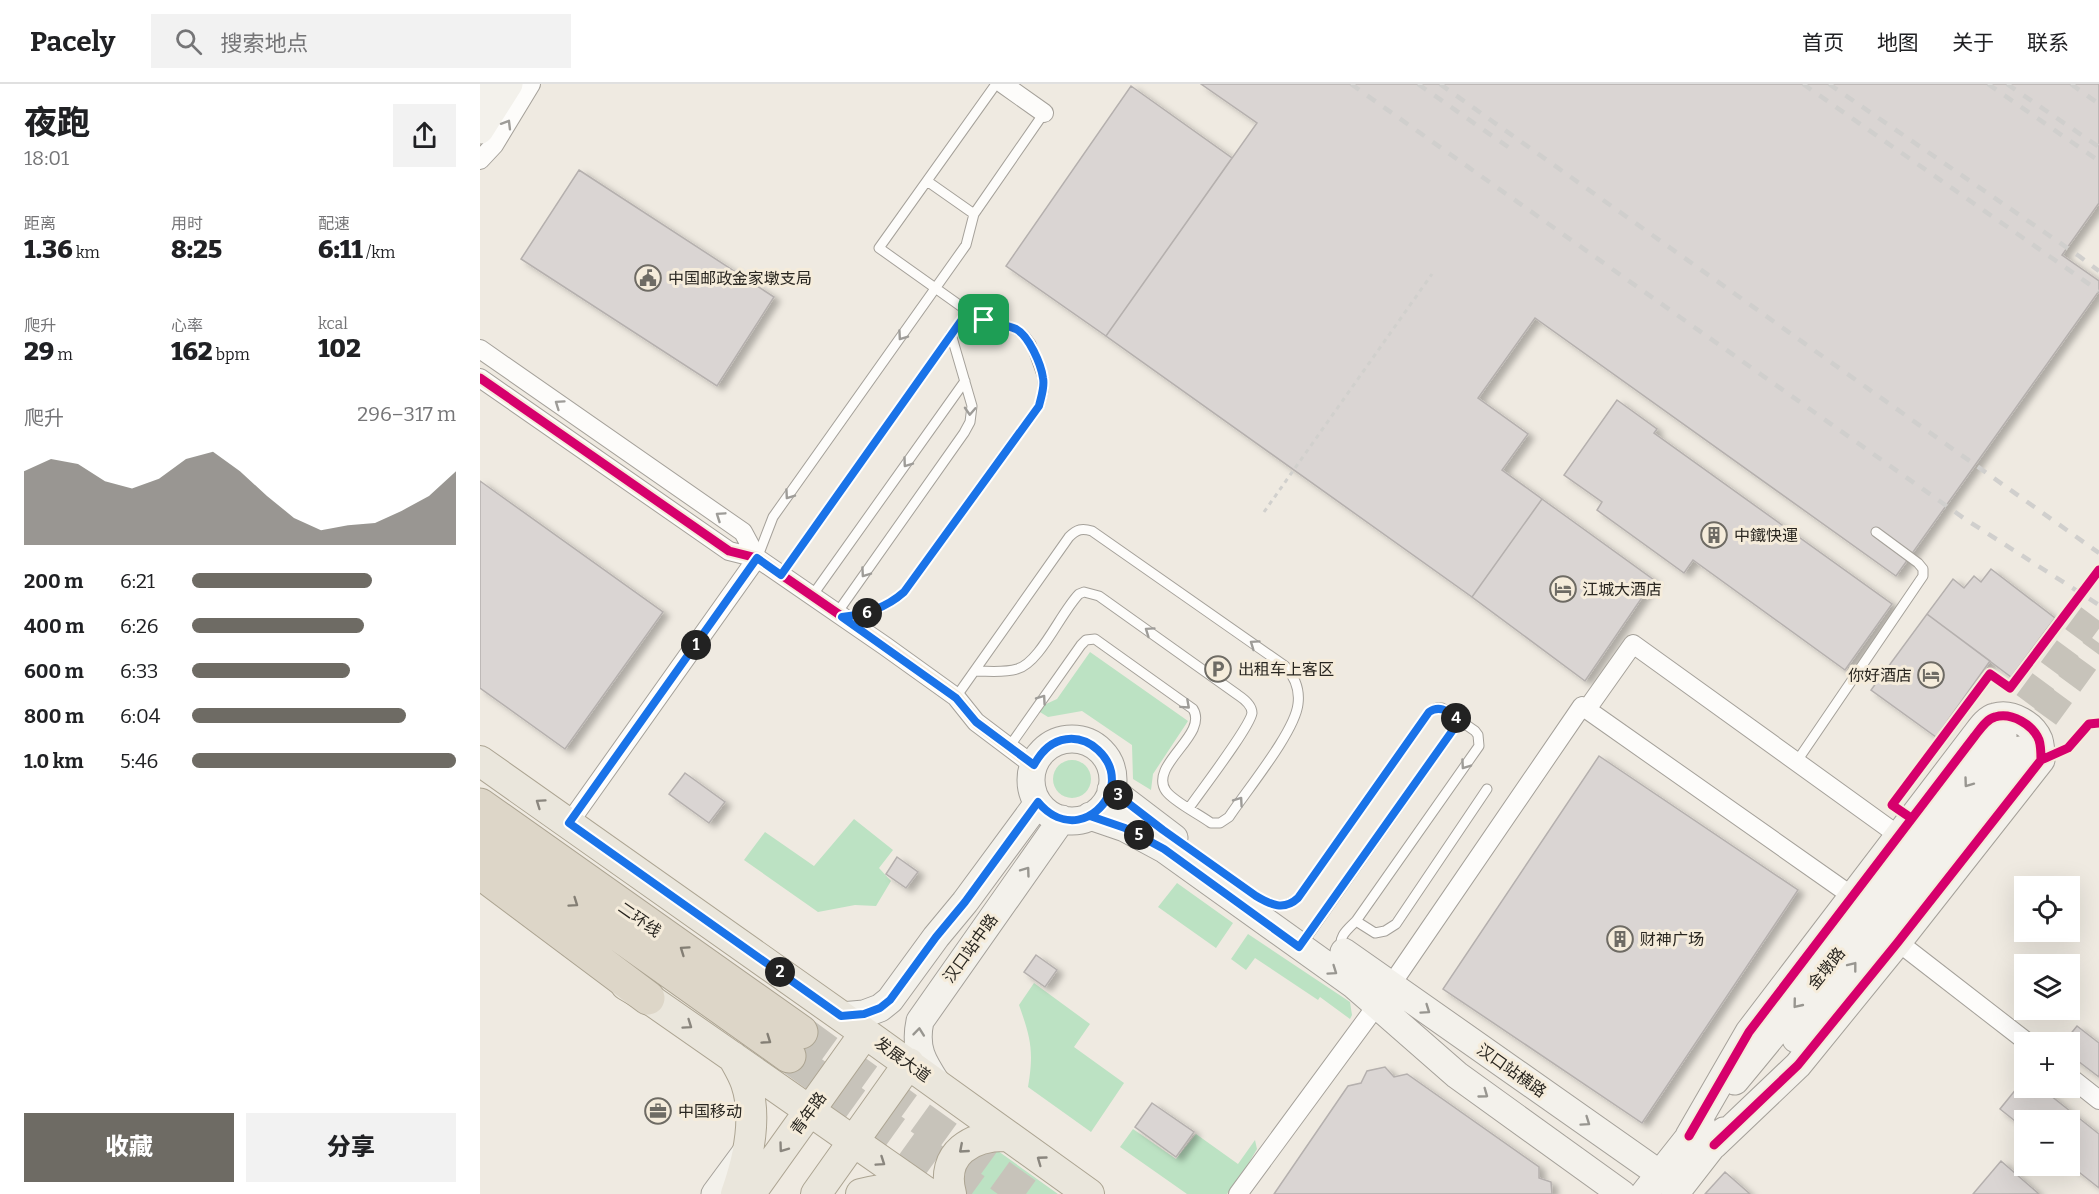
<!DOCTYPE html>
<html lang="zh">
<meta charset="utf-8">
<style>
:root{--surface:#fff;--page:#f2f2f2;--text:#202124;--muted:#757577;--line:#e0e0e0;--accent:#6e6b64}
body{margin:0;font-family:Bitter,"Noto Sans SC",serif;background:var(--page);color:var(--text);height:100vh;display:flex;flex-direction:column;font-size:22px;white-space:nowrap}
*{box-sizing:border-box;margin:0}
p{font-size:20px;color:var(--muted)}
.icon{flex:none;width:33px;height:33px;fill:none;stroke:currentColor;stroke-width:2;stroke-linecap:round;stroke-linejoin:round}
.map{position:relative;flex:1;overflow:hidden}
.drawer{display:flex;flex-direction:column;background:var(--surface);width:480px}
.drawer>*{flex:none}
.buttons{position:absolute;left:1534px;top:792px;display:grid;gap:12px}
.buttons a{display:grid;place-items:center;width:66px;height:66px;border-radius:0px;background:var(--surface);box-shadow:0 6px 24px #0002;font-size:30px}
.pin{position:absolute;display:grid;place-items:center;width:51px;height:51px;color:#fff;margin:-26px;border-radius:12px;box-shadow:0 3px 9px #0006}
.km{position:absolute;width:30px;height:30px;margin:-15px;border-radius:50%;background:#222;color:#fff;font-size:16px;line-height:30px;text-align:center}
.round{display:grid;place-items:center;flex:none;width:63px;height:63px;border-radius:0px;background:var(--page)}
.overview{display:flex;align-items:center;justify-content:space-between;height:102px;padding:0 24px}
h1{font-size:33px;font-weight:800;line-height:45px}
.stats{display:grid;grid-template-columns:repeat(3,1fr);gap:9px;height:102px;padding:6px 24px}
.stats div{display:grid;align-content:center}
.stats b{font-size:26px;font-weight:800}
.stats small{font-size:16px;font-weight:400}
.stats p{font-size:16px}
.chart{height:168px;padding:12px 24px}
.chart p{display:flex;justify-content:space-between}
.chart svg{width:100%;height:108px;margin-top:6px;fill:var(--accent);opacity:.7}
.action{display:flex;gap:12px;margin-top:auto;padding:12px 24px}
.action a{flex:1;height:69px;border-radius:0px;background:var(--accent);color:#fff;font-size:24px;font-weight:800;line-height:69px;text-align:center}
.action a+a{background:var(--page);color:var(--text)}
ul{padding:0 24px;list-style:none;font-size:20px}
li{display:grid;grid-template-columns:96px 72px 1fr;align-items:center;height:45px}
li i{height:15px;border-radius:8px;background:var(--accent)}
header{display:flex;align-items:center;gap:36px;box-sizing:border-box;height:84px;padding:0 30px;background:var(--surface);border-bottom:2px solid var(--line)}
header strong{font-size:28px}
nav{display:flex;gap:33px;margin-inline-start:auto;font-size:21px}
.search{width:420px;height:54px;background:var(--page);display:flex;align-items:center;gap:15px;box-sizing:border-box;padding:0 21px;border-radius:0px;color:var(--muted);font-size:22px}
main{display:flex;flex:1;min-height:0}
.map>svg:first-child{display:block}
.green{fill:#bce2c3}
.building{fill:#dad5d3;stroke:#b5b0ae;stroke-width:1.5;filter:url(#shadow)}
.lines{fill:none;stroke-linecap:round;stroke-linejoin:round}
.secondary-tunnel{stroke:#c7c3ba;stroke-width:27;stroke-dasharray:27 14;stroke-linecap:butt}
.highway-tunnel{stroke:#c7c3ba;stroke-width:33;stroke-dasharray:33 16;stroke-linecap:butt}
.lane-casing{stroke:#a5a19a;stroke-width:11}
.street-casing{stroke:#a5a19a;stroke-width:20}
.secondary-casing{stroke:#a5a19a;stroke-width:29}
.primary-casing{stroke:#aca492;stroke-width:32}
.highway-casing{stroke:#aca492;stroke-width:35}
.path{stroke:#d1d0cd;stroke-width:3;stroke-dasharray:4.5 4.5;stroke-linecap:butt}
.lane{stroke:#fdfcfa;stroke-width:9}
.street{stroke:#fdfcfa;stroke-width:18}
.secondary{stroke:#f3f1eb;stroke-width:27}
.primary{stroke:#eae6dc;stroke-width:30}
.highway{stroke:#ddd6c8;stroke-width:33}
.rail{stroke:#d0cfcd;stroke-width:4.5;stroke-dasharray:10 10;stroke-linecap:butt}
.cycleway-casing{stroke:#f5ecdb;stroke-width:13}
.cycleway{stroke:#d6006c;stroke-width:9}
.oneway{stroke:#9e9c98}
.oneway2{stroke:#989690}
.oneway3{stroke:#8a867e}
.oneway4{stroke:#837e74}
.route-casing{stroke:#fff;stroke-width:12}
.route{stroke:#1a73e8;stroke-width:8}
.labels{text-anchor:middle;stroke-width:6;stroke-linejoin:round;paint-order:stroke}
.poi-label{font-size:16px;fill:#292620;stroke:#f5ecdb;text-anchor:start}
.street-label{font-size:16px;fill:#292620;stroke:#f5ecdb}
</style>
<header>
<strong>Pacely</strong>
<div class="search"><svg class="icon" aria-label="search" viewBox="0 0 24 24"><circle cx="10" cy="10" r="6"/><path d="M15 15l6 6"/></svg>搜索地点</div>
<nav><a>首页</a><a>地图</a><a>关于</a><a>联系</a></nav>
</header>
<main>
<section class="drawer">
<div class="overview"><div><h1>夜跑</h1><p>18:01</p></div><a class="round"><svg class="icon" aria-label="share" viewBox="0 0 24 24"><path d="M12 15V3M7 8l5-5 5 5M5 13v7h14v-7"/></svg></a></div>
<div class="stats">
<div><p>距离</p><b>1.36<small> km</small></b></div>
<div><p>用时</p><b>8:25</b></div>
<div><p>配速</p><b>6:11<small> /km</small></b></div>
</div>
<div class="stats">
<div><p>爬升</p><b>29<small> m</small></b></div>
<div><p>心率</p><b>162<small> bpm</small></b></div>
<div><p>kcal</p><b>102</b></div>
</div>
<div class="chart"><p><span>爬升</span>296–317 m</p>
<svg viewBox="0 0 160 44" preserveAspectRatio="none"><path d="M0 44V14L10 9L20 11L30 18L40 21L50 17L60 9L70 6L80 14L90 24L100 33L110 38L120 36L130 35L140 30L150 24L160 14V44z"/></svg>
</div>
<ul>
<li><b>200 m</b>6:21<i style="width:68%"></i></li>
<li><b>400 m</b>6:26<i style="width:65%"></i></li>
<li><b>600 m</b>6:33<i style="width:60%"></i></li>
<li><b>800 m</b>6:04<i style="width:81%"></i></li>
<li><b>1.0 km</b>5:46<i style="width:100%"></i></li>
</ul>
<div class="action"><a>收藏</a><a>分享</a></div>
</section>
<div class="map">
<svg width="1619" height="1110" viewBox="0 0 1619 1110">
<defs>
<filter id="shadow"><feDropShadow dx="6" dy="4" stdDeviation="3" flood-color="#0004"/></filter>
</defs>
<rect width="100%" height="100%" fill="#efeae1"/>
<path class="green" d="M610 568 708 637 673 690 671 706 653 695 652 661 602 627 568 633 555 625 577 615Z
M573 695a19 19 0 1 1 38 0a19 19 0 1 1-38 0Z
M374 735 413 766 399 784 411 797 396 822 375 821 338 828 264 776 285 748 334 782Z
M697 799 753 839 736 864 678 823Z
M768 850 870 918 872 931 870 935 840 913 838 916 775 874 766 886 751 875Z
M554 899 610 940 594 963 644 999 611 1048 548 1003C554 967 551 955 539 921Z
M653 1045 696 1075 716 1050 758 1080 775 1056 777 1065 764 1087 747 1110H707L640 1063Z
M518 1067 578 1110H484L479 1083 486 1072Z"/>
<path class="building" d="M721 0H1619V119L1582 171 1619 197V207L1416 492 1055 234 998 314 1048 350 1022 386 1062 415 992 513 626 252 777 39Z
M651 2 752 74 626 252 526 182Z
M99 86 294 213 237 302 41 175Z
M1137 316 1177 345 1174 349 1412 520 1365 586 1213 476 1204 489 1117 426 1122 418 1084 391Z
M0 397 183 528 85 665 0 604Z
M1062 415 1174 496 1105 597 992 513Z
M1511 485 1575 534 1531 593 1447 530 1473 495 1484 504 1494 492 1501 498Z
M1447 530 1510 577 1456 653 1391 606Z
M1119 672 1318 806 1162 1039 963 905Z
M205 689 245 718 229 739 189 710Z
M417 773 438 788 426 804 406 790Z
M556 871 577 886 565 903 544 888Z
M1597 942 1619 959V993L1590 971V958H1584Z
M905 983 914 993 927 990 1059 1083V1094L1071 1098 1072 1110H794L868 1002 881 999 887 987Z
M1545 994V1004H1561L1619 1050V1104L1590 1081V1036H1545V1045L1520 1025Z
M672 1019 714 1048 696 1073 655 1043Z
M1521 1077 1559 1110H1493Z
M1245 1088 1270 1110H1225Z"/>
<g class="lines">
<path class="secondary-tunnel" d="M1523 652 1619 522
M1541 666 1619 559"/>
<path class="highway-tunnel" d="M321 948 546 1110
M309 972 501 1110"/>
<g class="lane-casing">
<path id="lane" d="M447 97 494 130
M278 472 293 433 486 161 494 130 564 29
M301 491 488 227
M332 512 485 297
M357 529 484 349 490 338 492 322 471 250
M365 533C388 530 406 524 424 508L559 322 563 307V294L551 260 545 252 536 245 496 233 399 164 516 0
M495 587C509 587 524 589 537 585 560 579 581 528 599 510L604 508 619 512 758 611C764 615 772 621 772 629 770 643 720 708 709 724
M476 613 589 453C597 445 602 444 612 447L805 582C814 592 820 605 818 620 815 648 766 707 749 733L740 739H731C719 730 694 718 686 707 668 681 729 651 713 625L615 555 606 556 601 561 529 663
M1317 677 1443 492V485L1438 479 1396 448
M786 818C798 823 807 823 818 814L949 628 957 624H962L995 647 998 651 999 662 876 837C868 845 857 853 862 866
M876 837 895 849 905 847 916 840 1007 705
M822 860 980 636"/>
</g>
<g class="street-casing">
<path id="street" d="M523 0 564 29
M0 76 14 61 51 0
M0 265 263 448 277 474
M0 294 249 467 277 474 405 562 476 613 496 638 553 681
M1107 625 1153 560 1418 751
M89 739 277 474
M1418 858 1547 958
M911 901 1102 622 1372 812
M1590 993 1619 1016
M758 1110 897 921"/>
</g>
<g class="secondary-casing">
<path id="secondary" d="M0 8 5 0
M0 46 29 0
M551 696a41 41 0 1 1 82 0a41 41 0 1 1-82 0Z
M631 706 694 754
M610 732 645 744 684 765 874 901 977 991 1142 1110
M864 868 1194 1100
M361 932 384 930 400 924 410 916 456 853 485 818 558 719
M1316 955 1541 666
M1255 997C1348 885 1437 770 1523 652
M458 1001C443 978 434 965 440 937L582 735
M1209 1052 1269 948 1494 653C1499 647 1506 635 1515 633 1532 628 1553 641 1559 656 1561 662 1561 670 1561 676L1418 858 1318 981 1234 1061
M235 1110 266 1068
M1164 1110 1221 1038
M1195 1110 1244 1047"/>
</g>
<g class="primary-casing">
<path id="primary" d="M0 677 385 949 609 1110
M146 901 168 914 449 1110
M253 973C258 982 263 990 266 999 278 1034 268 1076 256 1110
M270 1110 385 949
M336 1110 429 979
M381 1110C403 1104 421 1103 443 1106
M471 1110C460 1069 492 1051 528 1052"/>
</g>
<g class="highway-casing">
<path id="highway" d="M0 721 321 948
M0 752 309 972
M0 788 168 914"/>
</g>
<path class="path" d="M784 428 952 190"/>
<use href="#lane" class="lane"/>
<use href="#street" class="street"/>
<use href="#secondary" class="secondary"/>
<use href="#primary" class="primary"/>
<use href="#highway" class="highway"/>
<path class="rail" d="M871 0 1485 435 1619 521
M938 0 1031 65
M960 0 1619 469
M1323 0 1619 207
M1349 0 1599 172 1619 187
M1508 0 1619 77
M1527 0 1619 63
M1591 0 1619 20"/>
<g class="cycleway-casing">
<path id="cycleway" d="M0 294 249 467 277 474 405 562 476 613 496 638 553 681
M1431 734 1412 721 1510 590 1530 604 1619 486
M1209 1052 1269 948 1494 653C1499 647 1506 635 1515 633 1532 628 1553 641 1559 656 1561 662 1561 670 1561 676
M1234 1061 1318 981 1418 858 1561 676 1588 664 1609 640 1619 639"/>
</g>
<use href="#cycleway" class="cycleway"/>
</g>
<defs><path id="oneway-chevron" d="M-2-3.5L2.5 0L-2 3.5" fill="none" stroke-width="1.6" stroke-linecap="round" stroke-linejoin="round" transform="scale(1.5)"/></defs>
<g class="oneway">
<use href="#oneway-chevron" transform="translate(27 40) rotate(-59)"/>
<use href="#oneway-chevron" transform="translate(422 252) rotate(125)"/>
<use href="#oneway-chevron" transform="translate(79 320) rotate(-145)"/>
<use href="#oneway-chevron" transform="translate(490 327) rotate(93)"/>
<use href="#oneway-chevron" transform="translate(427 379) rotate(126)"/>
<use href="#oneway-chevron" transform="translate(309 411) rotate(125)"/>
<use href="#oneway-chevron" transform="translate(240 432) rotate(-146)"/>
<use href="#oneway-chevron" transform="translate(385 489) rotate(125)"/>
<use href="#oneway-chevron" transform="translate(669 547) rotate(-145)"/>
<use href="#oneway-chevron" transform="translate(774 560) rotate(-145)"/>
<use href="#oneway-chevron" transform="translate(562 615) rotate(-55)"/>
<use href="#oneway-chevron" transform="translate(706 621) rotate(42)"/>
<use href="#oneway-chevron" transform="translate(985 681) rotate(125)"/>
<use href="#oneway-chevron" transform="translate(759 717) rotate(-55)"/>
</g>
<g class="oneway2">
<use href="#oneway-chevron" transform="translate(1488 699) rotate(126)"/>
<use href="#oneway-chevron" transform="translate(546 787) rotate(-54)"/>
<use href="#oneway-chevron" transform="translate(1373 882) rotate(-52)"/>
<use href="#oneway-chevron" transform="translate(853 887) rotate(35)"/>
<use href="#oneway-chevron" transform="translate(1317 920) rotate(129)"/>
<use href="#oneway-chevron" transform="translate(946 926) rotate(35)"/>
<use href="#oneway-chevron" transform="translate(439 948) rotate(-84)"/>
<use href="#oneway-chevron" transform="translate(1004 1010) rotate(36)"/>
<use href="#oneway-chevron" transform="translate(1106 1038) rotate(35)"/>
</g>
<g class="oneway3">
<use href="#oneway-chevron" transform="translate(60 719) rotate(-145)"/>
<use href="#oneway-chevron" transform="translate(208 941) rotate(35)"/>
<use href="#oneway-chevron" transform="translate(303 1064) rotate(126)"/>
<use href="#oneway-chevron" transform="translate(483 1065) rotate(139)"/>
<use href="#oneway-chevron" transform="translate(561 1076) rotate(-144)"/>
<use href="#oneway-chevron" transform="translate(401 1078) rotate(34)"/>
</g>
<g class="oneway4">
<use href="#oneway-chevron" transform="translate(94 819) rotate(35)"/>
<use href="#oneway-chevron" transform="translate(204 866) rotate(-145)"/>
<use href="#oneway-chevron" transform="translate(287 956) rotate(35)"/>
</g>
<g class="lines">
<g class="route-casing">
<path id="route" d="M504 236 488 227 301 491 277 474 89 739 361 932 384 930 400 924 410 916 456 853 485 818 558 718C582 747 617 740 631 706L683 746 776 812C791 821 804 827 818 814L949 628C961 620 969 629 980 636L819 863 684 765 645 744 610 732C671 690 589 615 554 681L496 638 476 614 362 533C386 530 406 524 424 508L559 322C561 313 565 303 563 294 561 280 549 252 536 245 527 241 514 239 504 236"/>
</g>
<use href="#route" class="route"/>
</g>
<defs>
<g id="civic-ring" transform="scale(1.35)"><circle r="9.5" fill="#f5ecdb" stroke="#6e6b64" stroke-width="1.5"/><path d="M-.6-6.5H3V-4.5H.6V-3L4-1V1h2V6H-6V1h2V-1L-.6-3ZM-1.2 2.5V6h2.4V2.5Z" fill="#6e6b64"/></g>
<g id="building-ring" transform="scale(1.35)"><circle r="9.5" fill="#f5ecdb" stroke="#6e6b64" stroke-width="1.5"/><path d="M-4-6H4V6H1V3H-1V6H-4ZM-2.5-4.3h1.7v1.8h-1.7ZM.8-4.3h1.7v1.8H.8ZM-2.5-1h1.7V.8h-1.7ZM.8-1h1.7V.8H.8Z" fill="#6e6b64"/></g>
<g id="hotel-ring" transform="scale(1.35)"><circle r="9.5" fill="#f5ecdb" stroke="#6e6b64" stroke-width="1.5"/><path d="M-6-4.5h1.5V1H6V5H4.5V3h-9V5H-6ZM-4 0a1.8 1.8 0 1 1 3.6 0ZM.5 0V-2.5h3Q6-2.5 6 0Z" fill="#6e6b64"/></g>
<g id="parking-ring" transform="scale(1.35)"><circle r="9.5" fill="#f5ecdb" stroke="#6e6b64" stroke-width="1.5"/><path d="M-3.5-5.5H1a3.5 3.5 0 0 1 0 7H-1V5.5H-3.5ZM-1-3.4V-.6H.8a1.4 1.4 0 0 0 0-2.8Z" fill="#6e6b64"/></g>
<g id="office-ring" transform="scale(1.35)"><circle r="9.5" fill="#f5ecdb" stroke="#6e6b64" stroke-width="1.5"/><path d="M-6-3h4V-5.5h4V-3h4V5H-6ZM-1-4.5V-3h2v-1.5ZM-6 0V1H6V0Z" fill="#6e6b64"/></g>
</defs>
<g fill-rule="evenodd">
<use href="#civic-ring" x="168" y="194"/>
<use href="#building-ring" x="1234" y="451"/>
<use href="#hotel-ring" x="1083" y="505"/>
<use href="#parking-ring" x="738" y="585"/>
<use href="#hotel-ring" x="1451" y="591"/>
<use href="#building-ring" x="1140" y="855"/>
<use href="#office-ring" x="178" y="1027"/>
</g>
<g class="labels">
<g class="poi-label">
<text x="188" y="200">中国邮政金家墩支局</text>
<text x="1254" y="457">中鐵快運</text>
<text x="1102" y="511">江城大酒店</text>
<text x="758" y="591">出租车上客区</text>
<text x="1432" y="597" text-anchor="end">你好酒店</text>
<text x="1160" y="861">财神广场</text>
<text x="198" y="1033">中国移动</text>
</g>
<g class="street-label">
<text transform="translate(160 835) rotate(35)" y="6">二环线</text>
<text transform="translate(490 864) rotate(-54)" y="6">汉口站中路</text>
<text transform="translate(1346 884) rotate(-51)" y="6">金墩路</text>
<text transform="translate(423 975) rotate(36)" y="6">发展大道</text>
<text transform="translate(1032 986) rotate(35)" y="6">汉口站横路</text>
<text transform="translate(328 1029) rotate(-54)" y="6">青年路</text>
</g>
</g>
</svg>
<div class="buttons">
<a><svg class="icon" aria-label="locate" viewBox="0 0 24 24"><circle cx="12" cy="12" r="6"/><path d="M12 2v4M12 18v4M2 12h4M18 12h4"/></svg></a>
<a><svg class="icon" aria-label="layers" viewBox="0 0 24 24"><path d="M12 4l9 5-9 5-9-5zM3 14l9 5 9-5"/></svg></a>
<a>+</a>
<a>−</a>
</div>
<div class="pin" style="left:504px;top:236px;background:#1e9e55"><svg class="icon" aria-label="arrive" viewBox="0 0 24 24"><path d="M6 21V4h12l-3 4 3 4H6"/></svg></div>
<b class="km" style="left:216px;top:561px">1</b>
<b class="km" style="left:300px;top:888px">2</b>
<b class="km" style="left:638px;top:711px">3</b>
<b class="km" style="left:976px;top:634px">4</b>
<b class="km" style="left:659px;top:751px">5</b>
<b class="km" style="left:387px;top:529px">6</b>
</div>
</main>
